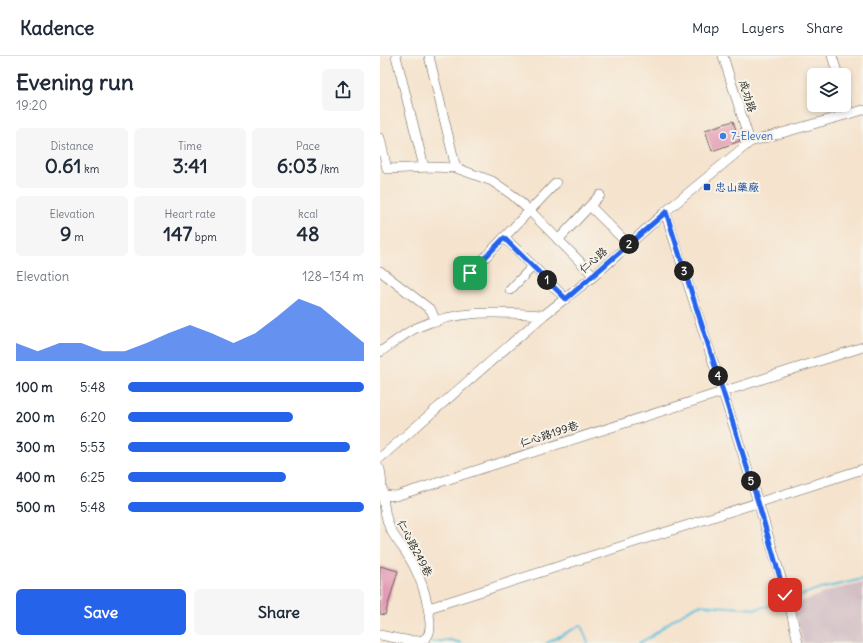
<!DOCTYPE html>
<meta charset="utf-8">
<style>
:root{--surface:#fff;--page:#f6f6f7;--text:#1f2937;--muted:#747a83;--line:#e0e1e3;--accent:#2563eb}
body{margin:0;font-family:Delius,"LXGW WenKai TC",sans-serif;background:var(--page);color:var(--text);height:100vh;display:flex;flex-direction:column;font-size:15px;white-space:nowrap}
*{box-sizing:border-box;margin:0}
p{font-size:13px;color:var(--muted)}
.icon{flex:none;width:22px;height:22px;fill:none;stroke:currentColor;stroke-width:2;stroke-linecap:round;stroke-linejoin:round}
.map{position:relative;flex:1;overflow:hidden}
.drawer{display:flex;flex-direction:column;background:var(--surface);width:380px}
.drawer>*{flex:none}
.tools{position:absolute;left:427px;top:12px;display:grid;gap:8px}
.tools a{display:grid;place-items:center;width:44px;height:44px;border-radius:6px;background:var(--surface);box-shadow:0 2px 6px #0003;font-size:20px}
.pin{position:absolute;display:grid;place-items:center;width:34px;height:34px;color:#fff;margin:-17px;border-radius:8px;box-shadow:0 2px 6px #0006}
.km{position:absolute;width:20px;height:20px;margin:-10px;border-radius:50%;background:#222;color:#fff;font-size:11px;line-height:20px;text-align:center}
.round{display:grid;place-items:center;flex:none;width:42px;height:42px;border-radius:6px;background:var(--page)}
.overview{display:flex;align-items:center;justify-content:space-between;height:68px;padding:0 16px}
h1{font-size:22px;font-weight:700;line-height:30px}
.figures{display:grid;grid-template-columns:repeat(3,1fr);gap:6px;height:68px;padding:4px 16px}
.figures div{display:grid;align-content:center;border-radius:6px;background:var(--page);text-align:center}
.figures b{font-size:20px;font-weight:700}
.figures small{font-size:11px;font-weight:400}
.figures p{font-size:11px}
.chart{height:112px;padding:8px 16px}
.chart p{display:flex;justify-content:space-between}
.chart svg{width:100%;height:72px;margin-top:4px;fill:var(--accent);opacity:.7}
.button{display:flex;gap:8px;margin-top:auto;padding:8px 16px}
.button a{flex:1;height:46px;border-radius:6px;background:var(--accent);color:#fff;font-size:16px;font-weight:700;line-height:46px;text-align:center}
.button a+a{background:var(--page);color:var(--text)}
ul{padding:0 16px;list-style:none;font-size:13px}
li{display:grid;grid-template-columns:64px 48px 1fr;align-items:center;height:30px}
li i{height:10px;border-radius:5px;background:var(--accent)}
header{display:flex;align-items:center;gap:24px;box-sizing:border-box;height:56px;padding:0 20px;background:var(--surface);border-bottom:1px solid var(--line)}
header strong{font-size:19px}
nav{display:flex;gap:22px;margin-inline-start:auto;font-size:14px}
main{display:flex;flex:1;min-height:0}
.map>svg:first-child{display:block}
.industrial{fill:#d2bec4}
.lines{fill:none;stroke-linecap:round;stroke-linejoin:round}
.stream{stroke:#62c2e0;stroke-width:2}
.building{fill:#e29bb4}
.minor-casing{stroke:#68625a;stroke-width:10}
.minor{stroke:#fff;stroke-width:9}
.route-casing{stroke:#fff;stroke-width:8}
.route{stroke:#2563eb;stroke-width:5}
.shop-dot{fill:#3f7fe0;stroke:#f7f3e8;stroke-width:1.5}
.transit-dot{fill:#1a4fb4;stroke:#f7f3e8;stroke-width:1.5}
.labels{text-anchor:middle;stroke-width:4;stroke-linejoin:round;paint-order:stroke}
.street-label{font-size:11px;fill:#1c1c1c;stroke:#f7f3e8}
.shop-label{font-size:11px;fill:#366cbe;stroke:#f7f3e8;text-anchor:start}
.transit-label{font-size:11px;fill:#164399;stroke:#f7f3e8;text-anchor:start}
</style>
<header>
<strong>Kadence</strong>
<nav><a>Map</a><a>Layers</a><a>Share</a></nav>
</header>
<main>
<section class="drawer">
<div class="overview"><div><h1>Evening run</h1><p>19:20</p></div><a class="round"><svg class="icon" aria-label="share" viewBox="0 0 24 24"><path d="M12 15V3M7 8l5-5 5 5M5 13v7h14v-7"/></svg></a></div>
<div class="figures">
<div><p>Distance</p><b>0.61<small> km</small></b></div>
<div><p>Time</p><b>3:41</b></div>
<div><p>Pace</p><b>6:03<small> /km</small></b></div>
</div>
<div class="figures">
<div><p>Elevation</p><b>9<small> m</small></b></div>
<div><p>Heart rate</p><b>147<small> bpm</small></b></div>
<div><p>kcal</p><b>48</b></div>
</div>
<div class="chart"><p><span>Elevation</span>128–134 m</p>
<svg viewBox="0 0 160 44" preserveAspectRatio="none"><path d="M0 44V33L10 38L20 33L30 33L40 38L50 38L60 33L70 27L80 22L90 27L100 33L110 27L120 17L130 6L140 11L150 22L160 33V44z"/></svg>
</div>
<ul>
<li><b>100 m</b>5:48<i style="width:100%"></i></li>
<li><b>200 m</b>6:20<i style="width:70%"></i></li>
<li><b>300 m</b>5:53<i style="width:94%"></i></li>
<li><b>400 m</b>6:25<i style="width:67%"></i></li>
<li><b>500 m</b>5:48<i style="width:100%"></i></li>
</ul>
<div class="button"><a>Save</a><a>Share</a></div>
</section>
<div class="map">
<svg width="483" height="587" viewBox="0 0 483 587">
<rect width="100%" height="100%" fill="#f7f3e8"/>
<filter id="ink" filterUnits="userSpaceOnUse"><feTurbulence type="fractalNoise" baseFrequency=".025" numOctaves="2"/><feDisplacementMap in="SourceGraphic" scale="8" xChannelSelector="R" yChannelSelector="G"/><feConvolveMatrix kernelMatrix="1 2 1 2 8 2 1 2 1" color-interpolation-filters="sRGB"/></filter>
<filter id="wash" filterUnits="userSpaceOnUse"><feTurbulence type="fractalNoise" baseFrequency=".012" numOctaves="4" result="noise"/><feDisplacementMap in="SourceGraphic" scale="16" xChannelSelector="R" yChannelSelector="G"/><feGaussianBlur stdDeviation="0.9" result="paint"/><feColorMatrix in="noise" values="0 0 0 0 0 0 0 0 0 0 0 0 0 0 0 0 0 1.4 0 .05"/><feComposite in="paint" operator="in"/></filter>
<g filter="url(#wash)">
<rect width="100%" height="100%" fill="#f5e3cd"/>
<path class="industrial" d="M483 527V587H423L413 549 452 534Z"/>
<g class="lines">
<path class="stream" d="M411 543 435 534 483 523
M53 586 70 584 81 587
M167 587 201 569 208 587
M259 587 272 580 290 566 307 555 319 549 377 553 405 545"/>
</g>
<g id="blocks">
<path class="building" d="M353 65 360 85 332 95 325 74Z
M0 510 18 515 5 559 0 558Z"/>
</g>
</g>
<g filter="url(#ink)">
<use href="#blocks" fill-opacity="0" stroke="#68625a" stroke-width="1"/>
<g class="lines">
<g class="minor-casing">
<path id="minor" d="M16 0 44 111
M49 0 76 112
M343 0 370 86
M452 0 458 19
M464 40 469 58
M0 82 7 113 51 111 76 112 112 125 131 138 150 155 214 220
M210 150 249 189
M285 156 378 446 410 551 418 587
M124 181 186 243
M178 184 220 139
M0 215 51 254 56 266
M90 217 176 127
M130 234 153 210
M0 296C12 288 24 278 36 272 79 253 119 256 164 259
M0 402 164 259 214 220 285 156 370 86 483 54
M0 413C3 430 2 450 8 467 11 478 19 486 25 495 39 516 48 542 50 567 50 573 50 582 42 584 34 587 9 581 0 579
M3 439 16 440 483 291
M49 552 483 413"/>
</g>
<use href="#minor" class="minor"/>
</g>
</g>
<g class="lines" filter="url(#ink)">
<g class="route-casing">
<path id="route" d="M90 217 124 182 186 243 286 156 378 446 405 539"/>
</g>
<use href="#route" class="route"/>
</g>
<circle class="shop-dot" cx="343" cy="80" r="4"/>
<rect class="transit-dot" x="323" y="127" width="8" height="8" rx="2"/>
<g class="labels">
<g class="street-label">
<text transform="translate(368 40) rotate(73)" y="4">成功路</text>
<text transform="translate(213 204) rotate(-41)" y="4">仁心路</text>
<text transform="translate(169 378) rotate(-18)" y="4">仁心路199巷</text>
<text transform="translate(35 492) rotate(62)" y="4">仁心路249巷</text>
</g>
<g class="shop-label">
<text x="351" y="84">7-Eleven</text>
</g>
<g class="transit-label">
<text x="335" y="135">忠山藥廠</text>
</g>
</g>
</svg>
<div class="tools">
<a><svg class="icon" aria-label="layers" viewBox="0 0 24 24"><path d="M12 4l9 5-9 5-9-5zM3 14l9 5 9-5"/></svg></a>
</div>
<div class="pin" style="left:90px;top:217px;background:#1e9e55"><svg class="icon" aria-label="arrive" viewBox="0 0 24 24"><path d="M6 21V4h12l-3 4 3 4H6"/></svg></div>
<div class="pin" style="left:405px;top:539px;background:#d93025"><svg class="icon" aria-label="check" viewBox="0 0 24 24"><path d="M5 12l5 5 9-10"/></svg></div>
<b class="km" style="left:167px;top:224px">1</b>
<b class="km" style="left:249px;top:188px">2</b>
<b class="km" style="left:304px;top:215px">3</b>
<b class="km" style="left:338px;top:320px">4</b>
<b class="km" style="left:371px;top:425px">5</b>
</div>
</main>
